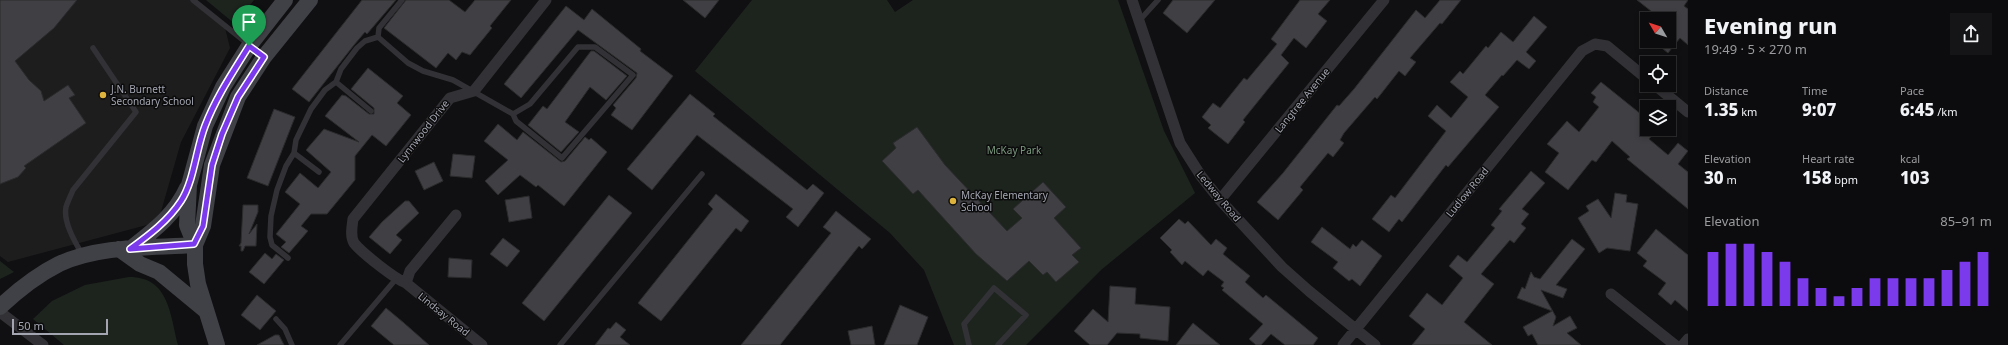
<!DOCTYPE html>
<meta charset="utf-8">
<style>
:root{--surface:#0c0c0e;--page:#151517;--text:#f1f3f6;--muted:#9a9b9e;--line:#2c2c2e;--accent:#7c3aed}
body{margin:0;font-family:"Noto Sans",sans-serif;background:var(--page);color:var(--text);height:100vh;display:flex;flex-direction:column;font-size:15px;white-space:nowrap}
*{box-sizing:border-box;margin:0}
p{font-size:13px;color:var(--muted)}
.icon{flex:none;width:22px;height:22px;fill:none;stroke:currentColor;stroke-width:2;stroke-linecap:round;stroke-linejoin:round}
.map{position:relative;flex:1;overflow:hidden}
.drawer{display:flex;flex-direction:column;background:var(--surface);width:320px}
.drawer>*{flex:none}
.needle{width:26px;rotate:309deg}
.fabs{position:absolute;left:1640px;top:12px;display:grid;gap:8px}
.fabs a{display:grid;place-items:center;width:36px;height:36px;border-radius:0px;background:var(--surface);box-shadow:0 2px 6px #0003,0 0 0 1px var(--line);font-size:20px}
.scale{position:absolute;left:12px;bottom:10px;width:96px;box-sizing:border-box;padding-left:4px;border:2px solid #a3a6b1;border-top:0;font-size:11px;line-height:14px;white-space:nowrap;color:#a3a6b1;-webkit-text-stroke:3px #0c0b0c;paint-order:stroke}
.pin{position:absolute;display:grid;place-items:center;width:34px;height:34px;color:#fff;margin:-41px -17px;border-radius:50% 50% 50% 0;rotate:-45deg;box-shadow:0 0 4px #0007}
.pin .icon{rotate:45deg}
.round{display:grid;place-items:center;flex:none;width:42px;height:42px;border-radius:0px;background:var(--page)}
.summary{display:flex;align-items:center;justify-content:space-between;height:68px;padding:0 16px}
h1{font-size:22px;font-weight:800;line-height:30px}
.figures{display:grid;grid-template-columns:repeat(3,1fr);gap:6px;height:68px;padding:4px 16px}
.figures div{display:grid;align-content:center}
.figures b{font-size:17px;font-weight:800}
.figures small{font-size:11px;font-weight:400}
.figures p{font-size:11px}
.chart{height:112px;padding:8px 16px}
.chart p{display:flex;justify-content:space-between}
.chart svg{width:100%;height:72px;margin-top:4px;stroke:var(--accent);stroke-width:6}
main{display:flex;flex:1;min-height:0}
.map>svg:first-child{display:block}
.built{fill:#1d1d1e}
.green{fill:#1d241e}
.building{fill:#404044;stroke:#2b2b2d}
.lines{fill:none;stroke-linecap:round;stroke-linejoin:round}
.lane{stroke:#323236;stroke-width:5.5}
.street{stroke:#323236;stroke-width:11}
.secondary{stroke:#404146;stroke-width:16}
.route-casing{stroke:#fff;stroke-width:8}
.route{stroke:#7c3aed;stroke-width:5}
.poi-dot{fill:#ddb33d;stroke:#0c0b0c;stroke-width:1.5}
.labels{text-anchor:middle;stroke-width:3;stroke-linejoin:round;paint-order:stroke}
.poi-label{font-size:10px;fill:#a3a6b1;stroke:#0c0b0c;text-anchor:start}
.street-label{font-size:10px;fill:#a3a6b1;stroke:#0c0b0c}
.park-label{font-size:10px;fill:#7c9a80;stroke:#0c0b0c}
</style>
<main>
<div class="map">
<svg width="1688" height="345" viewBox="0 0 1688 345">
<rect width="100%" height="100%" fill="#101012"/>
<path class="built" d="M0 0H195L224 24 230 48 181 142 158 222 8 262 0 256Z"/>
<path class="green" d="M206 0H254L235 24Z
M752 0H887L895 12 913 0H1118L1164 131 1195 193 1101 270 1026 345H954L924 270 890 233 695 71Z
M0 261 14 272 0 279Z
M129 277C169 277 170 314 178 345H64L33 319 52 301 85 285Z"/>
<path class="building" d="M0 0H77L54 28 15 61 29 80 41 91 44 101 68 85 75 95 69 98 86 123 24 166 26 168 18 177 0 184Z
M362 0H396L367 34 365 32 354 45 309 102 292 89Z
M406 0H449L465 12 475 0H511L490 26 492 28 470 55 462 52 456 60 448 53 436 68 384 28Z
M683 0H719L705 18Z
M1173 0H1215L1187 33 1163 13Z
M1300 0H1330L1318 14 1327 21 1306 48 1294 38 1281 55 1289 63 1243 120 1245 122 1228 144 1208 128 1211 125 1202 117 1213 103 1220 108 1244 78 1247 80 1277 44 1271 39Z
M1440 0H1461L1442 24 1440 23 1410 58 1416 62 1405 76 1399 71 1377 99 1375 97 1344 133 1340 140 1344 143 1333 157 1328 153 1300 187 1303 190 1278 220 1257 202 1283 173 1337 105 1339 106 1354 89 1416 10 1425 18Z
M1637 0H1688L1684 6 1688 9V45L1680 38 1668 53 1653 41H1669V19H1661Z
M566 6 584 20 592 9 641 49 640 51 673 76 632 130 611 115 616 108 613 105 636 78 637 73 578 30 521 98 504 84Z
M1534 16 1547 27 1526 52 1536 61 1529 69 1517 60 1503 76 1502 75 1485 95 1499 107 1448 167 1446 165 1402 222 1399 219 1389 232 1372 219 1391 195 1395 198 1446 131 1428 116 1437 105 1451 118 1468 97 1450 82 1460 71 1463 74 1486 46 1488 48 1501 32 1513 42Z
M591 51H594L627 76 606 100 590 87 565 122 579 132 561 152 528 125 543 106 547 109Z
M368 68 403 96 397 103 411 115 386 146 372 135 355 156V180L327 214H311L301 226 308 231 289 253 281 247 286 242 276 234 300 204 285 192 300 173 318 188 331 172 306 150 324 129 359 142 325 116 342 95 346 96 369 114H374V108L351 89Z
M1601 82 1647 119V129H1658L1649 139 1668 155 1678 143 1688 151 1678 164 1688 172V209L1627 159 1630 157 1612 141 1596 162 1592 160 1568 190 1545 172 1559 153 1547 144 1567 121 1579 132 1599 107 1593 102 1596 97 1591 93Z
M690 94 715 114 713 116 807 190 813 184 824 193 798 227 786 217 793 209 697 135 652 190 627 169Z
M274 109 295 117 268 186 247 178Z
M498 124 517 140 523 132 561 162 565 161 585 137 589 140 591 138 607 152 564 206 538 185 536 187 520 175 498 195 485 181 508 160 484 141Z
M917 127 945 165 1007 231 1022 218 1013 209 1043 182 1066 207 1054 218 1081 248 1072 255 1079 262 1056 282 1047 272 1043 275 1029 261 1007 281 976 254 918 190 913 194 882 161 896 148 893 143Z
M453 154 475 156 472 178 450 176Z
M434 162 443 181 424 190 415 171Z
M1531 171 1545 183 1522 209 1529 214 1521 224 1526 228 1514 243 1510 240 1481 274 1494 284 1464 322 1492 345H1412L1425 329 1409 316 1427 293 1442 305 1463 278 1449 266 1458 255 1467 262 1495 228 1491 225 1502 211 1499 209Z
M1615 193 1627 195 1626 202 1638 204 1630 251 1607 248 1599 253 1578 218 1589 211 1586 206 1598 199 1611 218Z
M716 194 749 221 741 232 736 228 661 321 638 303 713 209 708 204Z
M609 195 632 213 544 321 522 303Z
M529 196 532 218 509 222 505 200Z
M405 201H409L419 213 396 235 402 240 390 254 369 237 382 222Z
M243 205H258V212L249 234 257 224 256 246H245L243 251H241V246H239L241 243Z
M836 211 871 239 862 249 859 246 780 345H741L831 233 823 227Z
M1179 219 1185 224 1188 221 1211 245 1216 239 1227 248 1223 254 1250 276 1245 282 1263 298 1266 295 1318 338 1313 345H1285L1271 334 1261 345H1256L1249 339 1263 324 1222 290 1224 288 1221 286 1224 282 1208 270 1203 276 1185 261 1182 265 1170 252 1172 250 1160 238Z
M1322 227 1350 249 1353 244 1356 247 1362 240 1382 256 1360 286 1352 279 1349 281 1333 268 1338 262 1311 242Z
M1656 229 1688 255V311L1675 300 1671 305 1658 294 1666 283 1643 266 1647 261 1637 253Z
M503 238 520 251 507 267 490 254Z
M1572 239 1585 249 1556 285 1567 289 1563 298 1541 290 1556 317 1553 326 1570 316 1577 328 1567 333 1581 345H1538L1532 334 1528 336 1523 327 1552 311 1517 298 1522 287 1525 289 1531 272 1534 277 1540 279Z
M265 253 272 259 276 254 284 260 264 284 249 272Z
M449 258 472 260 471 278 448 277Z
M1110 286 1136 288 1135 304 1170 307 1168 341 1140 338V334L1117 333 1107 345H1090L1074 331 1093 309 1108 322Z
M257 295 276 311 260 330 241 315Z
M900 305 928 317 917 345H884Z
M386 308 404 323 429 345H394L371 326Z
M616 322 626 330 620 337 630 345H595L608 328 610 329Z
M1193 323 1220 345H1176Z
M872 326 875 345H851L848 331Z
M275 335H279L284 345H257Z"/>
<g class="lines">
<path class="lane" d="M193 0 263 56
M1139 21 1158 0
M378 37 408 63 423 71 453 80 513 114 516 121 562 158 633 75 595 47H578L530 104 513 114
M378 37 379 28 402 0
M336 82 371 111
M294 153 319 172
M82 254C75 242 63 222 66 207 68 201 71 195 73 190L136 112 93 48
M288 258 272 245 270 237 271 216 277 190 286 166 294 153 296 140 311 109 325 90 336 82 341 69 357 48 365 41 378 37
M276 319 285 329 292 345
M340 345 396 279
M560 345 702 174
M969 345 964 324 994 288 1026 315 998 345"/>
<path class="street" d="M1132 0 1180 143 1201 176 1220 200 1282 267 1309 291 1375 345
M1655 85 1688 112
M1220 200 1384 0
M406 283 410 271 456 215
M1611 294 1675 345
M0 312 43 345
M482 345 406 283C395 279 362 253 354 243 350 236 352 227 353 219L450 98 474 91 546 0
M1343 345 1582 51 1595 44 1607 46 1647 79
M1683 345 1688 339"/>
<path class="secondary" d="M195 245 203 226 212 165 238 97 264 57 310 0
M119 249 140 264 159 272 205 310
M130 249C153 231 175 215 187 188
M0 307C18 290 37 275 59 264 100 245 150 248 195 245
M217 345 198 284 195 264V245L187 225 189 185 205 126 223 87 249 46 285 0"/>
</g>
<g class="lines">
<g class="route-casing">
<path id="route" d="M249 46 264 57 238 97 222 134 212 165 203 226 194 244 130 249C149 235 168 221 181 201 194 181 196 149 205 126 216 97 233 72 249 46Z"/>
</g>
<use href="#route" class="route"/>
</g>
<g class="poi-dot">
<circle cx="103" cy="95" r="4"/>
<circle cx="953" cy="201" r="4"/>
</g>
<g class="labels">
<g class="poi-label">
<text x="111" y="93">J.N. Burnett<tspan x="111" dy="12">Secondary School</tspan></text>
<text x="961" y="199">McKay Elementary<tspan x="961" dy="12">School</tspan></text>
</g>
<g class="street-label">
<text transform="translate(1302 100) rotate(-51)" y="4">Langtree Avenue</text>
<text transform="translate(423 131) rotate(-52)" y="4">Lynnwood Drive</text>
<text transform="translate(1467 192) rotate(-51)" y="4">Ludlow Road</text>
<text transform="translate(1219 196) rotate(50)" y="4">Ledway Road</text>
<text transform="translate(444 314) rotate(39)" y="4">Lindsay Road</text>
</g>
<g class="park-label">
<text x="1014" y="154">McKay Park</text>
</g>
</g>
</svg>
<div class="fabs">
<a><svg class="needle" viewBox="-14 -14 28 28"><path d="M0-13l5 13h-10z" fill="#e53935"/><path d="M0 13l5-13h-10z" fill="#9a9b9e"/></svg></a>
<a><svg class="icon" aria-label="locate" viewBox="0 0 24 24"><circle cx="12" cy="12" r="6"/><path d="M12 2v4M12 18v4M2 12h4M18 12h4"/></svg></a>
<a><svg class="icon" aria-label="layers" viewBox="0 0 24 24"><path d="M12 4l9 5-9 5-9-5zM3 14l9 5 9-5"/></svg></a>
</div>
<div class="scale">50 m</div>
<div class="pin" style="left:249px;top:46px;background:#1e9e55"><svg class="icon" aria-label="arrive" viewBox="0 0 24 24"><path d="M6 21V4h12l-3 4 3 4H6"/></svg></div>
</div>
<section class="drawer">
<div class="summary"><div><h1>Evening run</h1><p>19:49 · 5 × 270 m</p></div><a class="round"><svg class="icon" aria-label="share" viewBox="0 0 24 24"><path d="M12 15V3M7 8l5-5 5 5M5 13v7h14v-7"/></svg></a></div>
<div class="figures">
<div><p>Distance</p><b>1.35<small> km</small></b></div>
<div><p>Time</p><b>9:07</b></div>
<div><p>Pace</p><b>6:45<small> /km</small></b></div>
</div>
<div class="figures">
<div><p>Elevation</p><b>30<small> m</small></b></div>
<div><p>Heart rate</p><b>158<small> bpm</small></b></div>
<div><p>kcal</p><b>103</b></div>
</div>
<div class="chart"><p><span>Elevation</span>85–91 m</p>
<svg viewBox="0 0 160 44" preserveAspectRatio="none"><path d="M5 44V11M15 44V6M25 44V6M35 44V11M45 44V17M55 44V27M65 44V33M75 44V38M85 44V33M95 44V27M105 44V27M115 44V27M125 44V27M135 44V22M145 44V17M155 44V11"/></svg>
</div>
</section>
</main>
